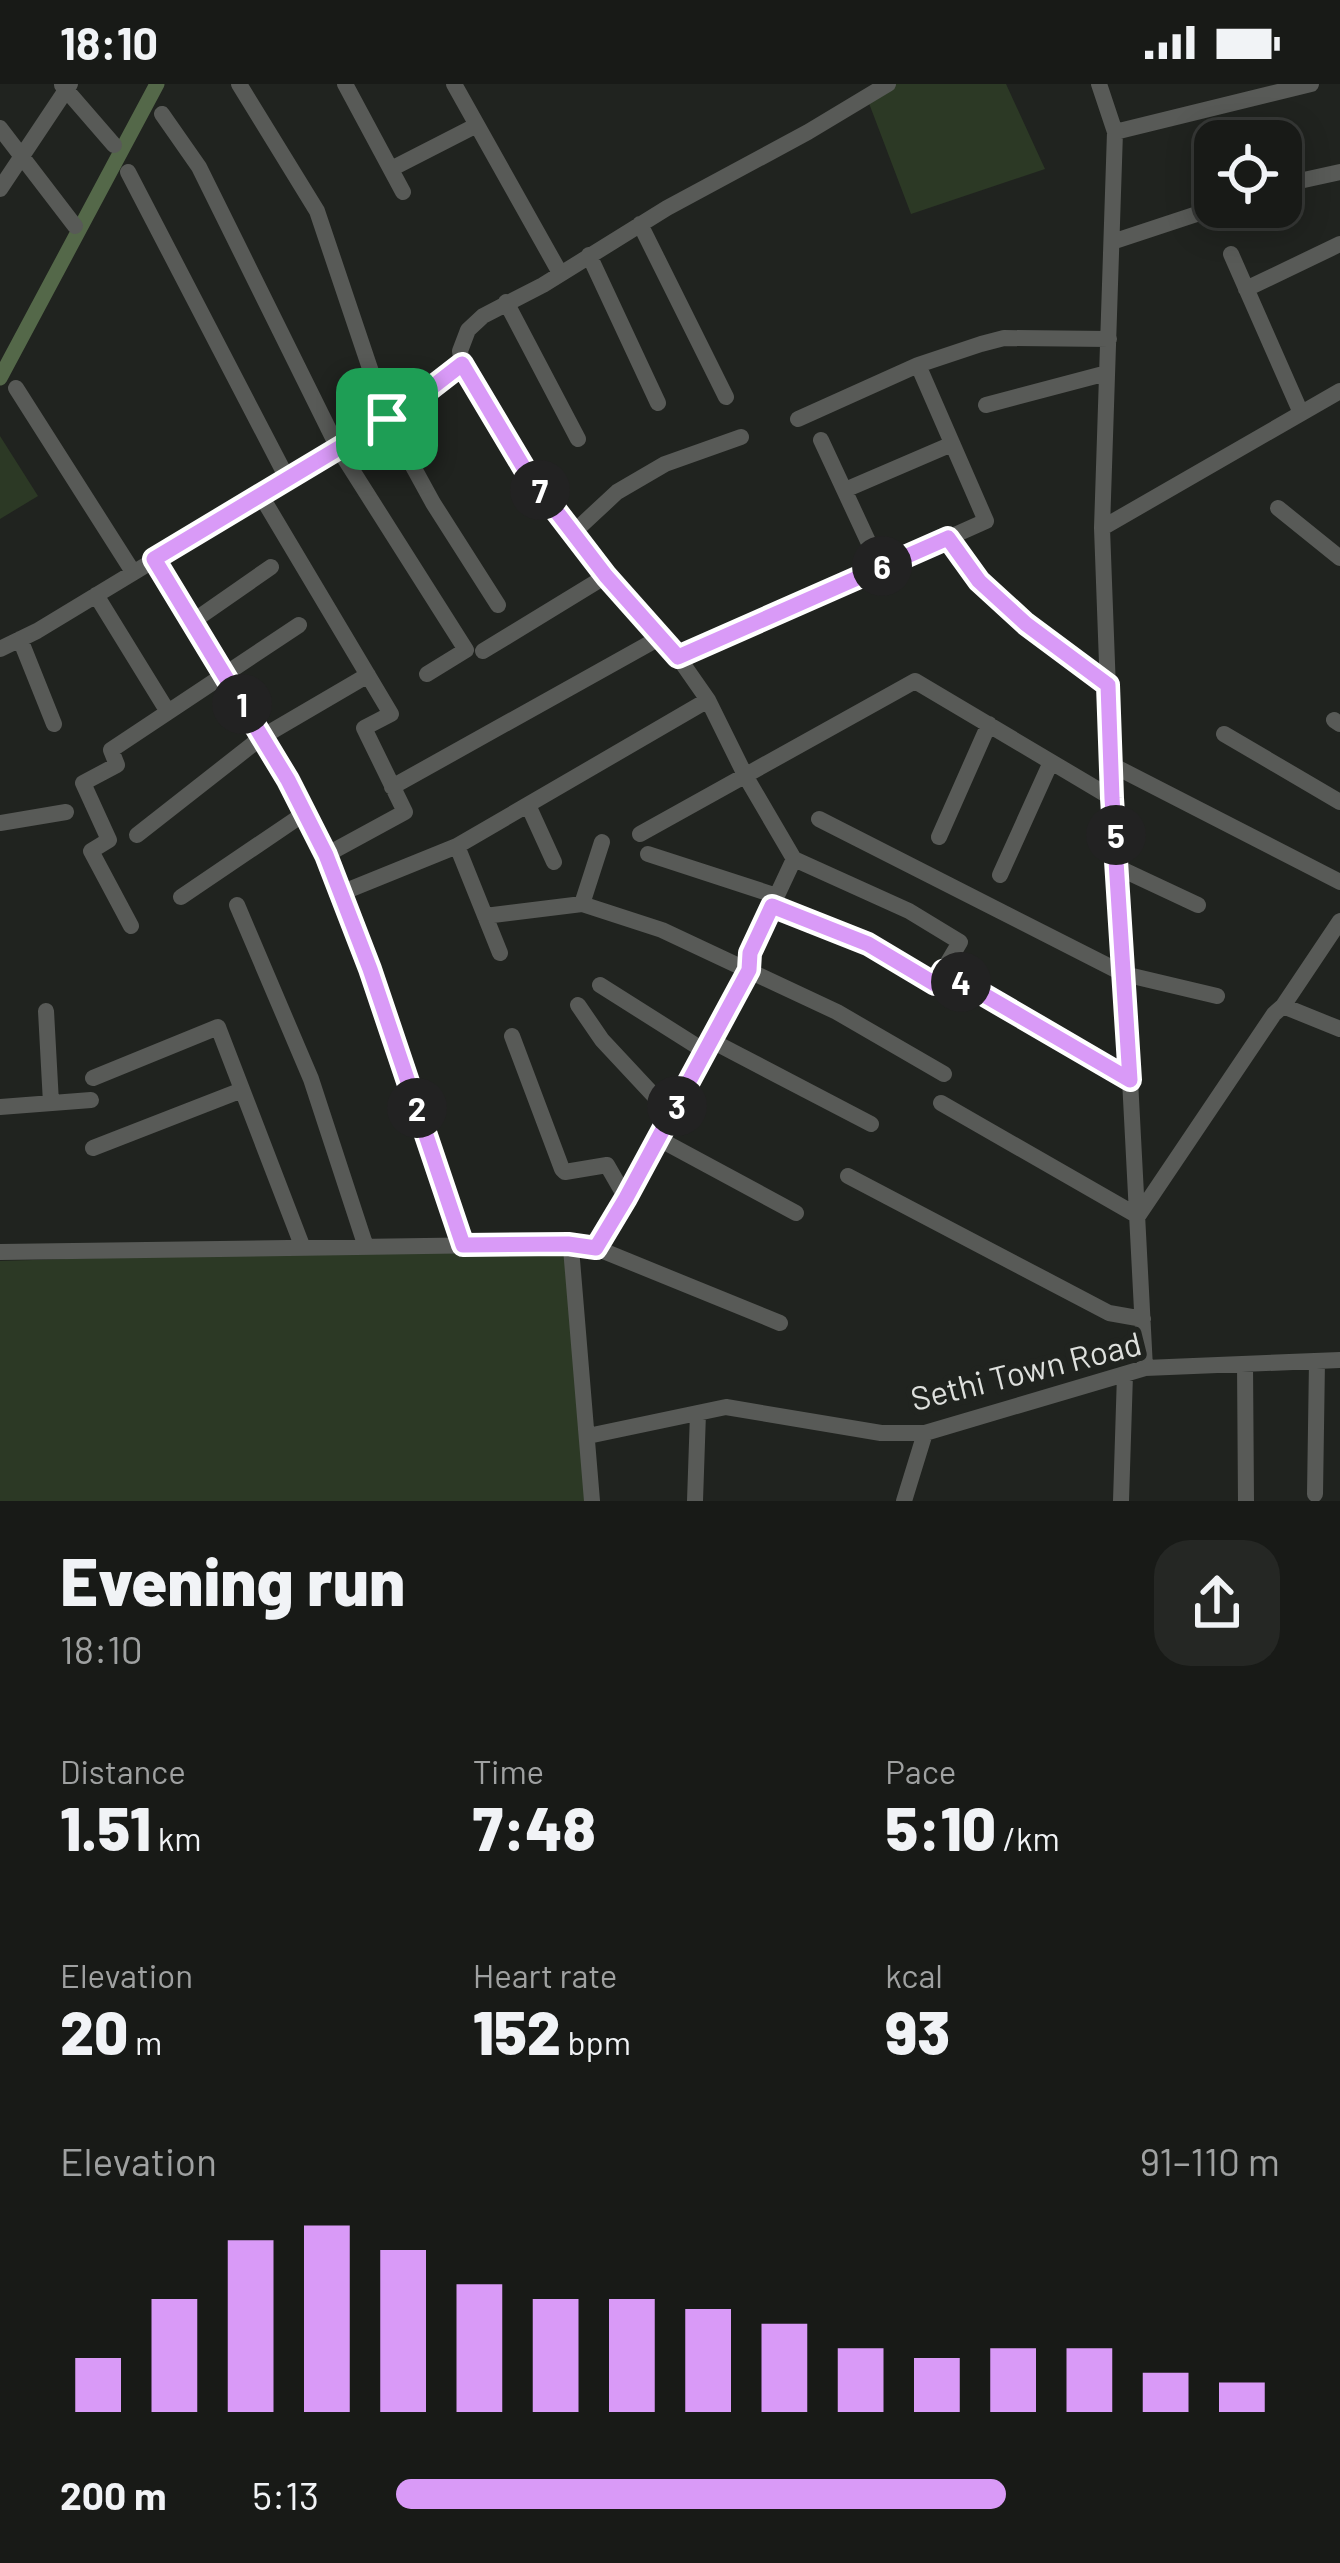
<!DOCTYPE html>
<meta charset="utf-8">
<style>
:root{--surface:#181a17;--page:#252724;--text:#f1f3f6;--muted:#9fa1a1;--line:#363836;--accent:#d99af7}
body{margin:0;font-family:Barlow,sans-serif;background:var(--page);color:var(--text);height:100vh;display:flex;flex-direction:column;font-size:45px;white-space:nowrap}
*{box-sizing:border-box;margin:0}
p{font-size:39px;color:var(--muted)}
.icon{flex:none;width:66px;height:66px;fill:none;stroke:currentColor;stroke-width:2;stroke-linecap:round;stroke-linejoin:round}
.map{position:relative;height:1417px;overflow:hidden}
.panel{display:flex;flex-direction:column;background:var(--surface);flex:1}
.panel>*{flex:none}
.controls{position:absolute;left:1194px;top:36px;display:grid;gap:24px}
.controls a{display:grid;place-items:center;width:108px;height:108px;border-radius:24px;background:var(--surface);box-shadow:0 6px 30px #0003,0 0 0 3px var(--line);font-size:60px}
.pin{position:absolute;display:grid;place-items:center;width:102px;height:102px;color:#fff;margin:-51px;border-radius:24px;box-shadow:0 6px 18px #0006}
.km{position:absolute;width:60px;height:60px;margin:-30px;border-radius:50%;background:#222;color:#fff;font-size:33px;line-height:60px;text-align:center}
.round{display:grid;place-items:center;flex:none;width:126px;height:126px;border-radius:36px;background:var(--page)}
.headline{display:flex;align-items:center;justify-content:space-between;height:204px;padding:0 60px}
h1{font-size:66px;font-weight:800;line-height:90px}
.figures{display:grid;grid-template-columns:repeat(3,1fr);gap:18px;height:204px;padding:12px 60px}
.figures div{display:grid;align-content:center}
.figures b{font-size:60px;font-weight:800}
.figures small{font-size:33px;font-weight:400}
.figures p{font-size:33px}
.chart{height:336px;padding:24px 60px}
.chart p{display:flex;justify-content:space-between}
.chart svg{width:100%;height:216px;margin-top:12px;stroke:var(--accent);stroke-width:6}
ul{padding:0 60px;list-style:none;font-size:39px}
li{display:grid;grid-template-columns:192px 144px 1fr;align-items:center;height:90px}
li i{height:30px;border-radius:15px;background:var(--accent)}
.status{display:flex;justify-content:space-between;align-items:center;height:84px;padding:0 60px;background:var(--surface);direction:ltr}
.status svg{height:33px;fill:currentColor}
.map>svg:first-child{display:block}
.grass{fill:#2c3925}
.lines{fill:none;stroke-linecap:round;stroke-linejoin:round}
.canal{stroke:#546849;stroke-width:15}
.minor{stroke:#585a57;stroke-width:16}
.route-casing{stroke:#fff;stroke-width:24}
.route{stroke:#d99af7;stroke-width:15}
.labels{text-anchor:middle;stroke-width:12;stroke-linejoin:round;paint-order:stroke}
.street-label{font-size:33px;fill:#dee0dd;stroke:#20231f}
</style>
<div class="status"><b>18:10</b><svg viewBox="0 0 49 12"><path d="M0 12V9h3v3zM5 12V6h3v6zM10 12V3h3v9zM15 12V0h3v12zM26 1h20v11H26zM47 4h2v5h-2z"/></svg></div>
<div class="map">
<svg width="1340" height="1417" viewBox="0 0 1340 1417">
<rect width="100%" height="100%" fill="#20231f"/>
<path class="grass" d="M888 0H1006L1045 85 911 130 867 14Z
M0 352 38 412 0 435Z
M568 1160 592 1417H0V1177Z"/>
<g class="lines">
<path class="canal" d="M0 294 157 0"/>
<path class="minor" d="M239 0 317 127 387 335 433 419 498 521
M345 0 403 108
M454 0 560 189
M1099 0 1115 48 1102 444 1112 714 1119 784 1145 1284
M62 1 114 61
M162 30 199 83 338 364 466 566 427 590
M0 44 75 142
M1115 48 1311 0
M391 85 477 41
M128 88 287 394
M1281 101 1340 88
M0 105 70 0
M640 140 726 313
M1112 158 1218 123
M1231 170 1301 329
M589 171 658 319
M1246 205 1340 160
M506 218 578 355
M462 280 527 389 606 492 678 573 708 616 746 693 794 775 909 827 960 858 935 900 868 860 772 822
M918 281 986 437 948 454
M16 304 133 488
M986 321 1107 289
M798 335 918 281 981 260 1004 254 1109 255
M821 356 880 483
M845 406 952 360
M260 410 391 630 364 644 405 728 326 771
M1278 424 1340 474
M1102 444 1340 307
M573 449 617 408 665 380 741 353
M154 475 288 696 326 771 370 885 463 1161
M96 511 168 628
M192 538 271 483
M20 555 54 640
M0 565 37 547 404 325 462 280 460 267 468 246 483 232 543 201 667 124 808 48 888 0
M483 567 606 492
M678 573 948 454 979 497 1026 540 1108 601
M1334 636 1340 640
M1224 650 1340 718
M1112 681 1340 798
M392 703 661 553
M528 721 554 778
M819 735 1124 890 1217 912
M0 739 66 728
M640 750 915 597 1112 714
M137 751 262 653 368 591
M939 753 989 640
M457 762 500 869
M648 770 777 812
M1119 784 1198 821
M1000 791 1051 678
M341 809 457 762 708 616
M181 813 305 729
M582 820 602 758
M237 821 311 995 366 1163
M485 832 582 820 662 846 837 928 944 990
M131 842 91 767 109 756 83 699 117 681 111 666 299 541
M943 887 1130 996
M600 901 706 968
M578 921 602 956 672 1031
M1283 922 1340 837
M46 927 51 1019
M512 952 562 1085 565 1088 607 1081 626 1114
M712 957 871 1040
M93 994 218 943 303 1164
M941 1019 1138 1132 1274 930 1283 922 1340 945
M0 1023 91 1016
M659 1055 796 1129
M93 1064 242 1006
M848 1092 1109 1229 1143 1235
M568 1160 571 1164 592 1417
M596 1164 780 1239
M0 1168 568 1160 596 1164 626 1114 750 886V869L794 775
M1245 1280 1246 1417
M588 1352 726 1323 881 1349H925L1145 1284 1340 1276
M1315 1410 1317 1277
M695 1417 698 1329
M904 1417 925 1349
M1121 1417 1125 1290"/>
</g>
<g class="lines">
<g class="route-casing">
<path id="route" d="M462 280 527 389 606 492 678 573 948 454 979 497 1026 540 1108 601 1112 714 1130 996 943 887 935 900 868 860 772 822 750 869 749 886 626 1114 596 1164 568 1160 463 1161 370 885 326 771 288 696 154 475 404 325Z"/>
</g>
<use href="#route" class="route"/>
</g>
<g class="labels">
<g class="street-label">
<text transform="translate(1026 1287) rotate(-14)" y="12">Sethi Town Road</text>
</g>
</g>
</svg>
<div class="controls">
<a><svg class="icon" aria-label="locate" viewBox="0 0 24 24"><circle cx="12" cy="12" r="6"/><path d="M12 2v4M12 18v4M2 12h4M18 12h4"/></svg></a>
</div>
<div class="pin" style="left:387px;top:335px;background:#1e9e55"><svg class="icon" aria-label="arrive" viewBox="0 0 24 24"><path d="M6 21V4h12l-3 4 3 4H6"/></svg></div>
<b class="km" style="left:242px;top:620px">1</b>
<b class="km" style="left:417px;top:1024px">2</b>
<b class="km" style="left:677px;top:1022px">3</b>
<b class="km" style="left:961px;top:898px">4</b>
<b class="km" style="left:1116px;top:751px">5</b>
<b class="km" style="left:882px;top:482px">6</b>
<b class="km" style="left:540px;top:406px">7</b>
</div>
<section class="panel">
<div class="headline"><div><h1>Evening run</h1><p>18:10</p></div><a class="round"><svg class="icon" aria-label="share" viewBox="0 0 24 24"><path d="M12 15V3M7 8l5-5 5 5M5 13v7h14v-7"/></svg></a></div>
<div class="figures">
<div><p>Distance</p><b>1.51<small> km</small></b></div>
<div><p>Time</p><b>7:48</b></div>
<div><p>Pace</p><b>5:10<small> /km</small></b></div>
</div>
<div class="figures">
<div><p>Elevation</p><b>20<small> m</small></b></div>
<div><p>Heart rate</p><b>152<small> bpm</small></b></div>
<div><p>kcal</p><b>93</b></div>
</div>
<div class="chart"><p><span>Elevation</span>91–110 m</p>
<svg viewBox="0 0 160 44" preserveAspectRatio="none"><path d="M5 44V33M15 44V21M25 44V9M35 44V6M45 44V11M55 44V18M65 44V21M75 44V21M85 44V23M95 44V26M105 44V31M115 44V33M125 44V31M135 44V31M145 44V36M155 44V38"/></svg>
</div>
<ul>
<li><b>200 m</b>5:13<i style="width:69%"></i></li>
</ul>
</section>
